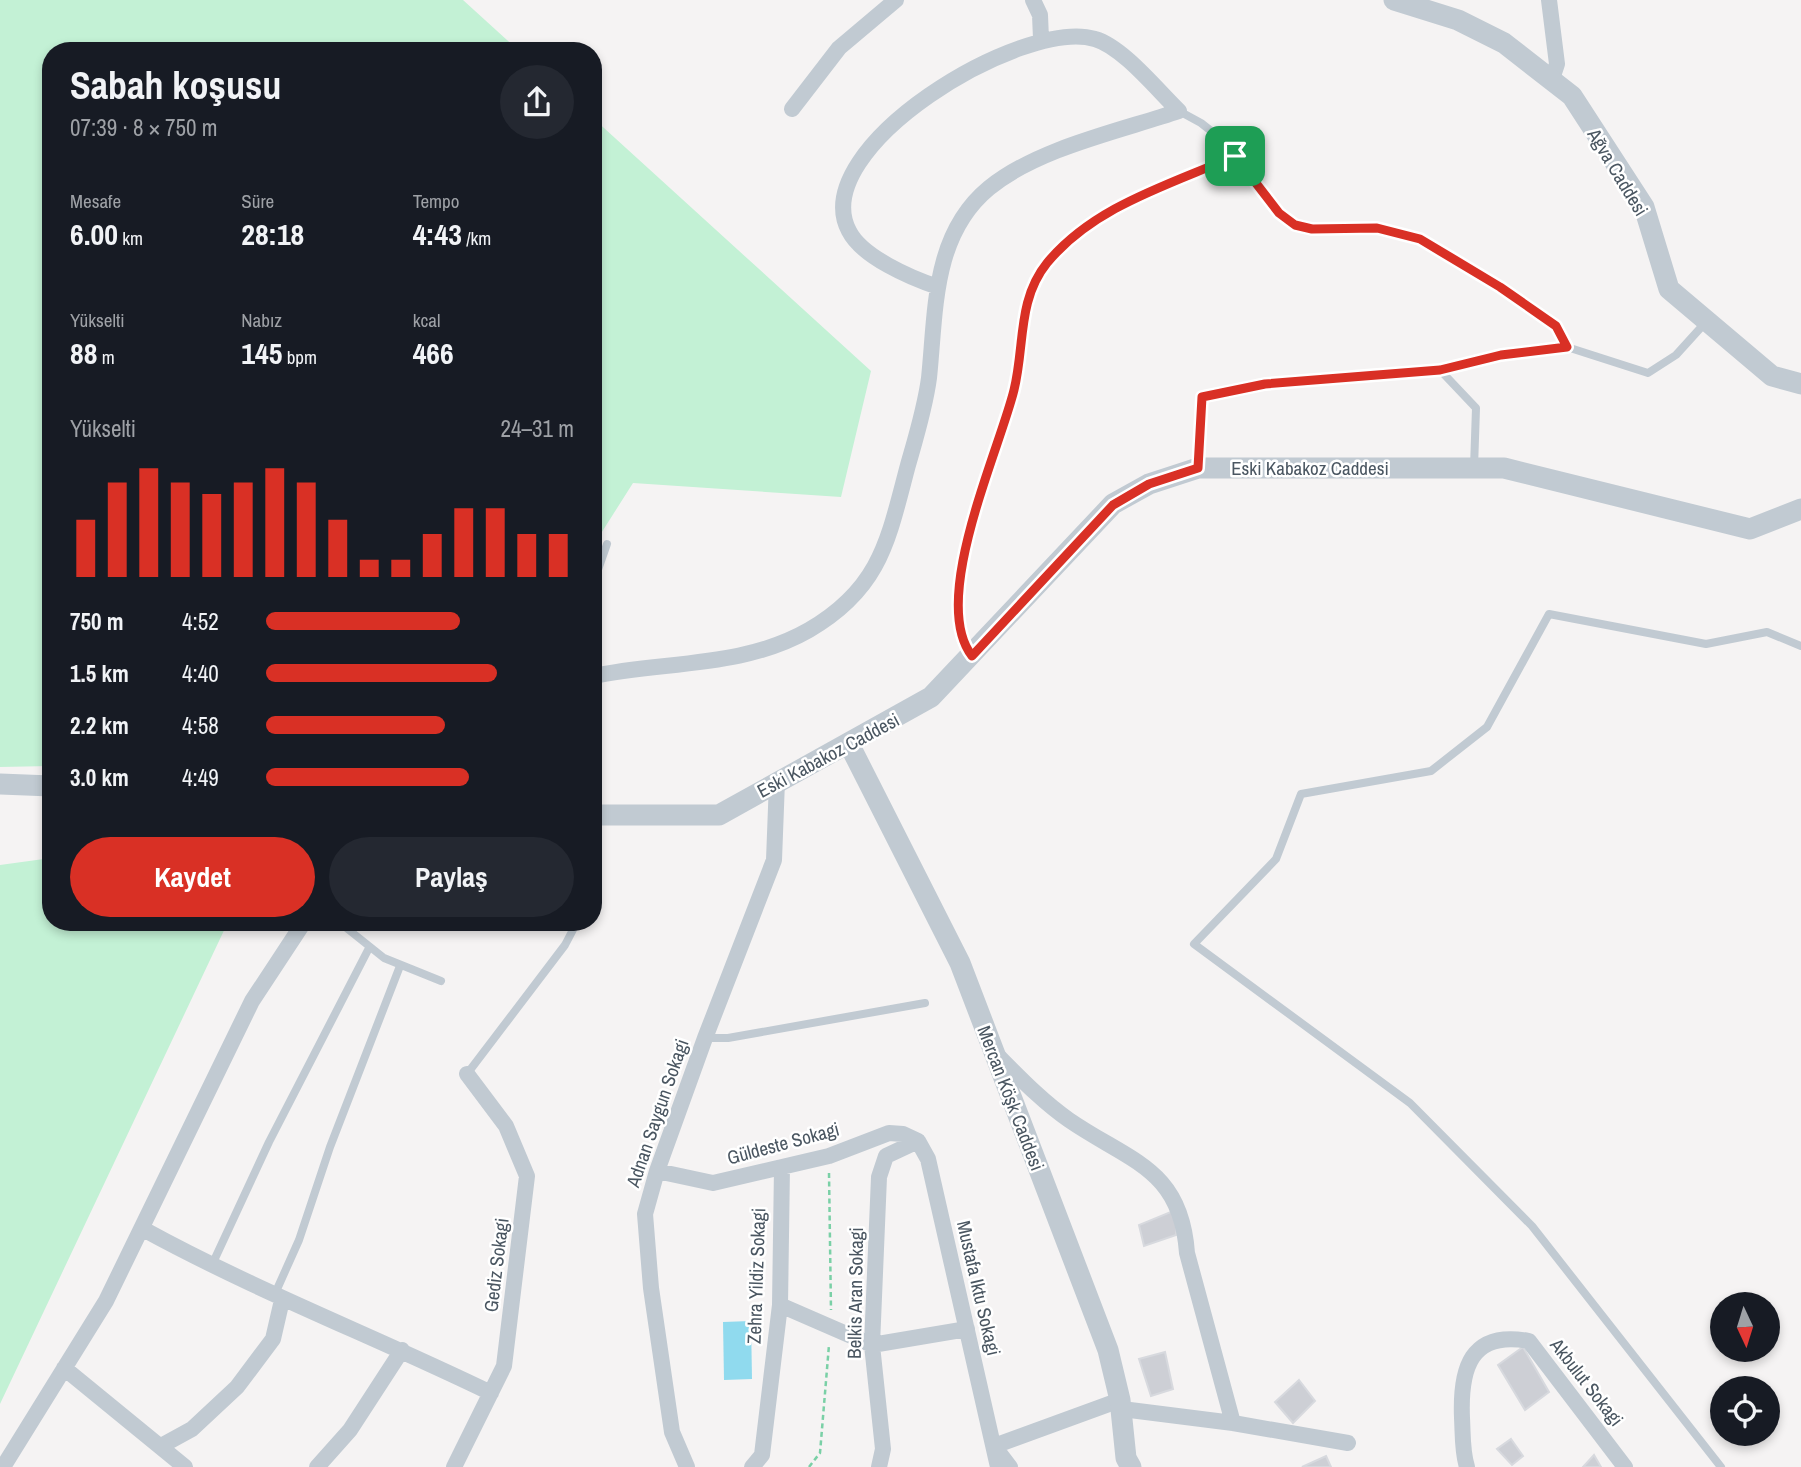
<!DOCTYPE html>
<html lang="tr">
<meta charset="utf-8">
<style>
:root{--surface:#171b24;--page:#242831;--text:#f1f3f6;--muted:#9ea1a6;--accent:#d93025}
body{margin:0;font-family:"Archivo Narrow",sans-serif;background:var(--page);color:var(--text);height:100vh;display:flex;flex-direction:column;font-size:26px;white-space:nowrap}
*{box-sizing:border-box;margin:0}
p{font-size:23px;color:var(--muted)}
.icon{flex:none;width:38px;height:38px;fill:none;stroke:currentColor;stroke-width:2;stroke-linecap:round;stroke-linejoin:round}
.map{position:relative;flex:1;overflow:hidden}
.drawer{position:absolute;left:42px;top:42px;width:560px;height:889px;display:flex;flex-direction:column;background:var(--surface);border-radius:28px;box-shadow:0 4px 10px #0003}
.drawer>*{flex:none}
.needle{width:46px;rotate:176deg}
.fabs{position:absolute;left:1710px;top:1292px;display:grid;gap:14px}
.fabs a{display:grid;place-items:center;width:70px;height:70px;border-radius:50%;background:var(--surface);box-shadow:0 4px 10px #0003;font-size:35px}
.pin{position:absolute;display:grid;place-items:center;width:60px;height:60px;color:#fff;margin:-30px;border-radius:14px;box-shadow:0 4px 10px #0006}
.round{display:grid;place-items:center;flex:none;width:74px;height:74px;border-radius:37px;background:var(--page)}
.headline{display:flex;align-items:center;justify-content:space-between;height:119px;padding:0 28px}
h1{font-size:38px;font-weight:700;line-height:52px}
.stats{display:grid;grid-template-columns:repeat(3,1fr);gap:10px;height:119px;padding:7px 28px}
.stats div{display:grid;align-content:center}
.stats b{font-size:30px;font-weight:700}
.stats small{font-size:19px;font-weight:400}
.stats p{font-size:19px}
.chart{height:196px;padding:14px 28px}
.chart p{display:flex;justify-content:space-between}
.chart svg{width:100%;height:126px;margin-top:7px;stroke:var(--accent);stroke-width:6}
.primary-button{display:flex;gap:14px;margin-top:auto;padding:14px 28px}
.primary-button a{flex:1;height:80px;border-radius:42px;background:var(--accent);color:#fff;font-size:28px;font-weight:700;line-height:80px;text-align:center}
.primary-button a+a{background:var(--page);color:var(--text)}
ul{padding:0 28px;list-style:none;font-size:23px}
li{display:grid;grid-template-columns:112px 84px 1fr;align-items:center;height:52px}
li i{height:18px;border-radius:9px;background:var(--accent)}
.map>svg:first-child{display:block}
.green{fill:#c3f1d5}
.water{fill:#90daee}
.building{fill:#cdcfd5;stroke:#d7d9de;stroke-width:2}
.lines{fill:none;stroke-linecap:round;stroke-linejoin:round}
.path{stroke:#7ad0a6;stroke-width:2.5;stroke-dasharray:5 3.5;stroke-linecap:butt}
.service{stroke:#c1cad2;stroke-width:8}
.minor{stroke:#c1cad2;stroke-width:16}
.tertiary{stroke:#c1cad2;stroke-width:21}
.route-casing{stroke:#fff;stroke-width:14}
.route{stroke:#d93025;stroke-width:9}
.labels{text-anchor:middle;stroke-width:5;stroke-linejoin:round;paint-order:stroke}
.street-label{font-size:19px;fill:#4a5661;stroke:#fff}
</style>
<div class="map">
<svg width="1801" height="1467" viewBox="0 0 1801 1467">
<rect width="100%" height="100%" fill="#f5f3f3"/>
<path class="green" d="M0 0H463L519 51H51V766L0 767Z
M593 118 871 371 841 497 633 483 593 546Z
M51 858V922H228L0 1404V865Z"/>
<path class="water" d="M751 1321 752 1379 724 1380 723 1322Z"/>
<path class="building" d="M1178 1209 1176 1235 1144 1246 1139 1225Z
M1523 1347 1549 1392 1525 1410 1498 1365Z
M1165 1352 1173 1389 1151 1396 1139 1359Z
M1299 1380 1315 1401 1293 1423 1275 1402Z
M1511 1439 1523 1456 1512 1465 1497 1449Z
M1594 1455 1601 1467H1583Z
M1326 1456 1331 1467H1302Z"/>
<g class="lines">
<path class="path" d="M829 1173 831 1310
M809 1467 820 1453 829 1345"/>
<path class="service" d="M1179 111 1201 123 1220 138 1286 220 1312 229 1362 226 1420 239 1500 287 1556 326 1567 347
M1440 370 1476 408 1474 468
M1198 468 1202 397 1265 384 1440 370 1501 355 1567 347 1648 373 1676 355 1705 323
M593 584 607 544
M970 653C931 603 998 450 1013 393 1026 349 1016 300 1048 262 1062 246 1081 228 1099 216 1111 207 1129 202 1142 196 1173 183 1204 169 1235 156
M339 922 384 958 441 981
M705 1038H728L925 1003
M467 1074 565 945 577 922
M211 1267 269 1142 369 948
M274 1296 299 1240 330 1147 400 966
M1721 1467 1532 1226 1410 1103 1194 944 1276 859 1301 794 1431 771 1487 727 1549 614 1706 644 1767 632 1801 646"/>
<path class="minor" d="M1033 0 1040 15 1041 39
M1549 0 1557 64 1552 79
M792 109 839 48 896 0
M593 676C665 661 743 668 809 630 881 588 888 540 908 465 916 437 925 408 929 378 936 311 932 235 989 188 1038 148 1120 131 1179 111 1158 91 1123 47 1095 39 1024 17 805 148 849 231 862 257 911 278 938 287
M997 1055C1020 1078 1043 1102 1069 1120 1130 1162 1181 1168 1187 1253L1233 1423 1348 1443
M918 1141 928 1159 998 1467
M657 1171 713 1183 829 1156 889 1133 903 1134 918 1141
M143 1229C256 1291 376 1337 491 1393
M780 1305 872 1345 967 1329
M64 1368 185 1467
M1122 1409 1233 1423
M161 1446 192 1429 237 1387 273 1339 282 1300
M3 1467 106 1301 252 1001 304 922
M317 1467 350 1430 402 1350
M454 1467 504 1366 527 1176 506 1126 467 1074
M687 1467 672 1432 651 1288 645 1214 657 1171 705 1038 774 860 777 781
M752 1467 762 1455 780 1305 782 1167
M879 1467 883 1449 872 1345 879 1177 886 1156 918 1141
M1010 1467 994 1446 1120 1400
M1467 1467C1462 1451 1463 1435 1462 1418 1460 1369 1470 1330 1529 1341L1625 1467"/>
<path class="tertiary" d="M1394 0 1458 20 1504 43 1572 96 1644 207 1669 289 1772 376 1801 384
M849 744 960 963 1108 1350 1120 1400 1126 1458 1131 1467
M0 784 51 786
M593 815H719L931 697 1113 504 1149 484 1198 468H1504L1750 529 1801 509"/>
</g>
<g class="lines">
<g class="route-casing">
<path id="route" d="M1235 156 1279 213 1295 225 1312 229 1377 228 1420 239 1500 287 1556 326 1567 347 1501 355 1440 370 1265 384 1202 397 1198 468 1149 484 1113 505 972 656C929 601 999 451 1014 390 1025 346 1017 300 1047 263 1094 206 1169 185 1235 156Z"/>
</g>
<use href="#route" class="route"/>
</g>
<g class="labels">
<g class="street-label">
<text transform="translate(1618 172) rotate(59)" y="7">Ağva Caddesi</text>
<text x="1310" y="475">Eski Kabakoz Caddesi</text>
<text transform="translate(828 755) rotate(-28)" y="7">Eski Kabakoz Caddesi</text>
<text transform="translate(1011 1098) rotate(69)" y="7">Mercan Köşk Caddesi</text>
<text transform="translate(657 1113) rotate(-71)" y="7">Adnan Saygun Sokagi</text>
<text transform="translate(783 1143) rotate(-15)" y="7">Güldeste Sokagi</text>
<text transform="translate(496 1265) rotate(-83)" y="7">Gediz Sokagi</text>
<text transform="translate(756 1276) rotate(-88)" y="7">Zehra Yildiz Sokagi</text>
<text transform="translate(979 1288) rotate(77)" y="7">Mustafa Iktu Sokagi</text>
<text transform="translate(855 1293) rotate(-89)" y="7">Belkis Aran Sokagi</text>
<text transform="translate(1587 1382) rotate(52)" y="7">Akbulut Sokagi</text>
</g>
</g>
</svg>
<div class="fabs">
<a><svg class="needle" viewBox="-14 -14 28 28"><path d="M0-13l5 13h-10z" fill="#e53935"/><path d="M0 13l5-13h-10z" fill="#9ea1a6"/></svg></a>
<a><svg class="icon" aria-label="locate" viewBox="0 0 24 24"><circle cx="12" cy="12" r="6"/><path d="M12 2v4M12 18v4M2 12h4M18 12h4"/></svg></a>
</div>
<div class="pin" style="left:1235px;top:156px;background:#1e9e55"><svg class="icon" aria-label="arrive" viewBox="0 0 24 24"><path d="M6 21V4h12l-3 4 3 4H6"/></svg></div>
<section class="drawer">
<div class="headline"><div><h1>Sabah koşusu</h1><p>07:39 · 8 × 750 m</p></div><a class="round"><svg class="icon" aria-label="share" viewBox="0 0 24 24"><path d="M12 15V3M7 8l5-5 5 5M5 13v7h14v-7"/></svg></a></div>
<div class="stats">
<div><p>Mesafe</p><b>6.00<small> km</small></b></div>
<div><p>Süre</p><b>28:18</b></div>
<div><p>Tempo</p><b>4:43<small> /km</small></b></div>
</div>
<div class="stats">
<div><p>Yükselti</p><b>88<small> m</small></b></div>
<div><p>Nabız</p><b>145<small> bpm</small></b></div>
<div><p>kcal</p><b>466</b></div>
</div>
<div class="chart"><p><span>Yükselti</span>24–31 m</p>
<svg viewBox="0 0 160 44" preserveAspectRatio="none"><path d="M5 44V24M15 44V11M25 44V6M35 44V11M45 44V15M55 44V11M65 44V6M75 44V11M85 44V24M95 44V38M105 44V38M115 44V29M125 44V20M135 44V20M145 44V29M155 44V29"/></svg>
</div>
<ul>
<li><b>750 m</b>4:52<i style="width:63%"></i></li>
<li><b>1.5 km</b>4:40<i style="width:75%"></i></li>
<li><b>2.2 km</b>4:58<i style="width:58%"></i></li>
<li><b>3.0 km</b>4:49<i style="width:66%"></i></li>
</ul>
<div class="primary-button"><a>Kaydet</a><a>Paylaş</a></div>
</section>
</div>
